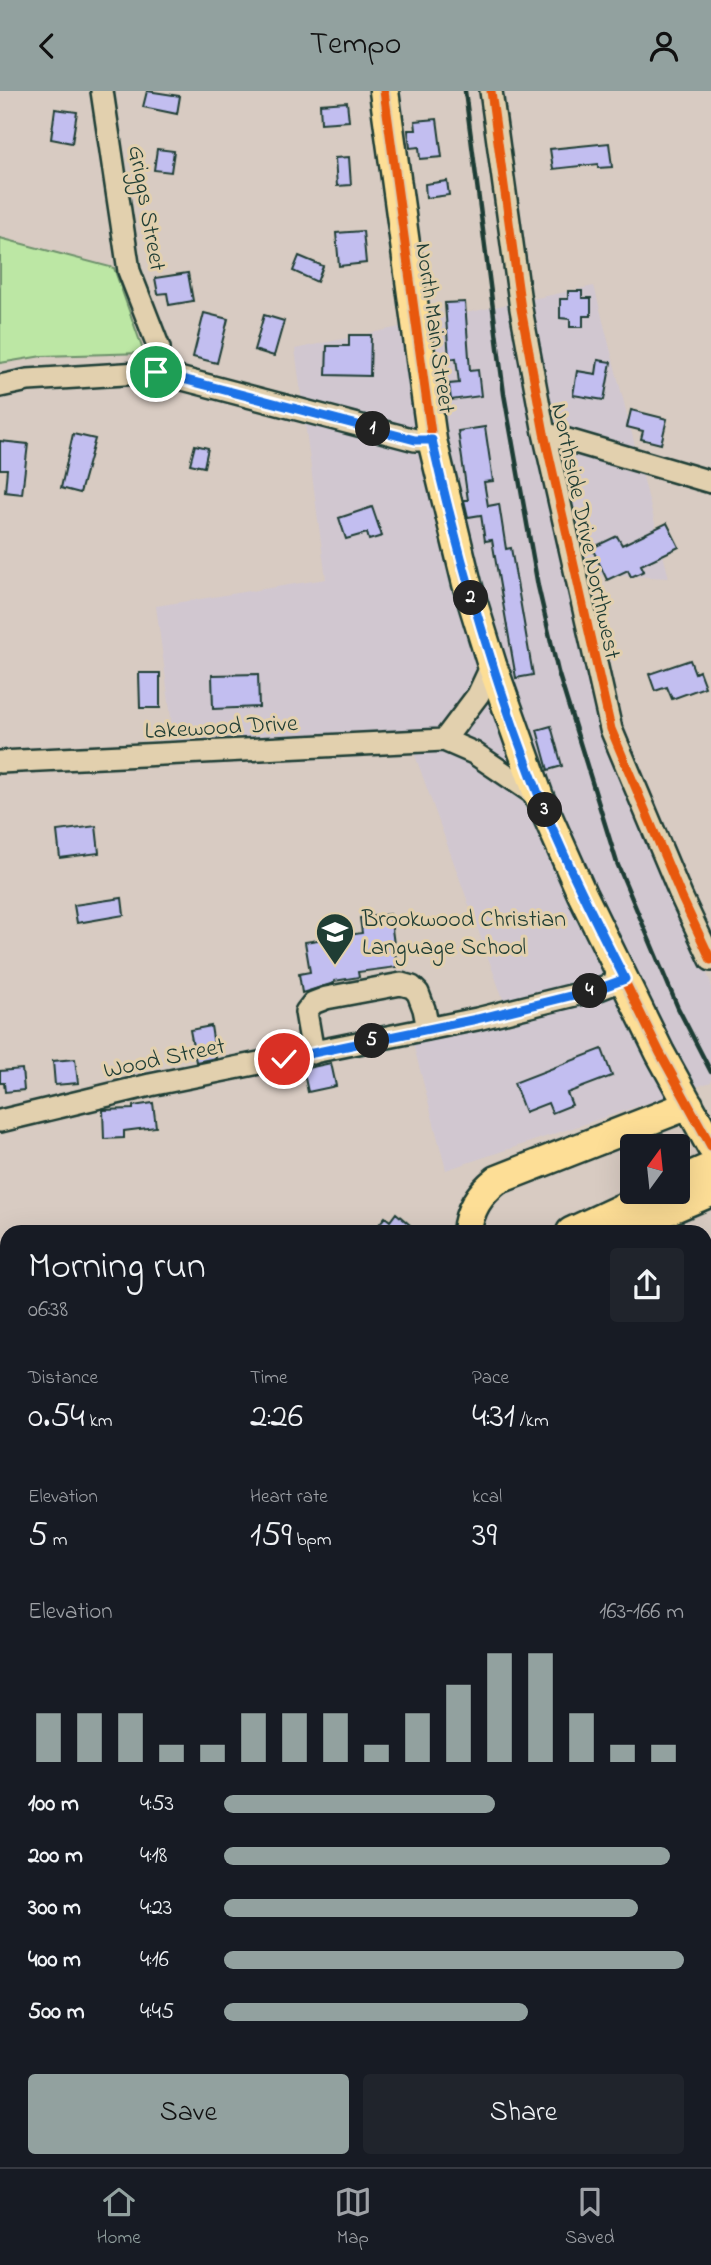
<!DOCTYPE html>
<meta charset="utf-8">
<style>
:root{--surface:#171b24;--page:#20242c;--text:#f1f3f6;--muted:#9ea1a6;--line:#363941;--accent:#92a19f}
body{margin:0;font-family:"Indie Flower",sans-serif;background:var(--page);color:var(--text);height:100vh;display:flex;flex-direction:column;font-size:26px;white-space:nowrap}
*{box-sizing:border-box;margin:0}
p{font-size:23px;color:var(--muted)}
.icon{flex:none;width:38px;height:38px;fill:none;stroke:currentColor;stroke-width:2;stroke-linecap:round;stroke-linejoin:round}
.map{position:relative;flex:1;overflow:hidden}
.side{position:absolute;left:0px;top:1134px;width:712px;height:943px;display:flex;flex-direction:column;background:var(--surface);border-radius:21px 21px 0 0;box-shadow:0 7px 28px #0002}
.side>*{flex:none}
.needle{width:46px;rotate:15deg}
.controls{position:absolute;left:620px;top:1043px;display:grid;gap:14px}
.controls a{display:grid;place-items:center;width:70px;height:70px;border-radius:7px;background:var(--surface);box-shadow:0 7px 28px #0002;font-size:35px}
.pin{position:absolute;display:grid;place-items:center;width:60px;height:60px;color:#fff;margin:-30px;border:4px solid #fff;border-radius:50%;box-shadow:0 2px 7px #0007}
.km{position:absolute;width:35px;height:35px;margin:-18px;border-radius:50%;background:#222;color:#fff;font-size:19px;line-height:35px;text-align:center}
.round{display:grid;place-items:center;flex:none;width:74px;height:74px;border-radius:7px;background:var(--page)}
.headline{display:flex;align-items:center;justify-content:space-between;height:119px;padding:0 28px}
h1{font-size:38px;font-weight:600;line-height:52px}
.metrics{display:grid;grid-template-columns:repeat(3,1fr);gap:10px;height:119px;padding:7px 28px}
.metrics div{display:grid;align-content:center}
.metrics b{font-size:35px;font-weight:600}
.metrics small{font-size:19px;font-weight:400}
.metrics p{font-size:19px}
.chart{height:196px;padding:14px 28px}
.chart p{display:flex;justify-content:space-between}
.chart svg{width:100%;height:126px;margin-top:7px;stroke:var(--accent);stroke-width:6}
.button{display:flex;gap:14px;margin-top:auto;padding:14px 28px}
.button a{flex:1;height:80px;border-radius:7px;background:var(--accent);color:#111;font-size:28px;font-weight:600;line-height:80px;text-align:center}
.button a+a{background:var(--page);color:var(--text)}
ul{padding:0 28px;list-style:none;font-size:23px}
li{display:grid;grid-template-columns:112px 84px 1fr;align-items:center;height:52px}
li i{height:18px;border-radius:9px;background:var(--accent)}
header{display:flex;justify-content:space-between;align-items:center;height:91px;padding:0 28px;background:var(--accent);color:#111;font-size:32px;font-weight:600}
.tab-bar{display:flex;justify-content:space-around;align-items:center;height:98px;border-top:2px solid var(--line);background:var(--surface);font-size:19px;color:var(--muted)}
.tab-bar a{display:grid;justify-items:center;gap:4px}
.tab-bar .selected{color:var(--accent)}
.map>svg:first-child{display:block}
.built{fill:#d1c7d0}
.green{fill:#bce7a4;stroke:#6e926c;stroke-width:2}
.building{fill:#c2bef0;stroke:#1f3d34;stroke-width:2}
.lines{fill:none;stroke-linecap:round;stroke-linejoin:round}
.minor-casing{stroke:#1f3d34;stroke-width:26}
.major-casing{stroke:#1f3d34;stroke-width:33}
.minor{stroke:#e2d0ae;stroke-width:21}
.major{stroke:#fdde96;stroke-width:28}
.rail{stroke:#1f3d34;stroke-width:4.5}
.cycleway-casing{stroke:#e2d0ae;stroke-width:13}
.cycleway{stroke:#e8590c;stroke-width:9}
.route-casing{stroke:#fff;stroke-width:14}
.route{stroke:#1a73e8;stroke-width:9}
.labels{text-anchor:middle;stroke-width:6;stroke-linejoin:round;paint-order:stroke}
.street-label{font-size:24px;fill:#1f3d34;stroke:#e2d0ae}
.poi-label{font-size:24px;fill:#1f3d34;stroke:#e2d0ae;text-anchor:start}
</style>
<header><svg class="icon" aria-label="back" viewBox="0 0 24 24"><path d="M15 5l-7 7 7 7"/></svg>Tempo<svg class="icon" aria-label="person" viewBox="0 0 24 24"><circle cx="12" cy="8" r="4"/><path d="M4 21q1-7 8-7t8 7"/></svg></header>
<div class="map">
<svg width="711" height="2076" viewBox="0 0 711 2076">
<rect width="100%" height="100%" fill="#d8cbc2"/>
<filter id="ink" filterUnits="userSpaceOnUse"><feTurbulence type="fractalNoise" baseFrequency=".0143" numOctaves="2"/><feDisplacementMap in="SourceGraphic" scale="14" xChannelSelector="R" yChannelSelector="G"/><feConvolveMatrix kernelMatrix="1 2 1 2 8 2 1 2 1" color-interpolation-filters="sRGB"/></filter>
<g filter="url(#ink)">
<path class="built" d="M594 195 669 487 570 482 683 826 711 892V991L446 1079 413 952 512 933 407 642 175 656 156 515 326 488 295 258Z"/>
<path class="green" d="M0 147 114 177 144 262 42 265 0 272Z"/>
<path class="building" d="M147 0 180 5 177 23 143 16Z
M347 11 349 30 321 32 320 13Z
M55 18 77 21 72 52 51 48Z
M437 28 442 66 420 68 419 56 410 57 408 39H416L415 30Z
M609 52 612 76 598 77V73L553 78 550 58Z
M157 58 174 60 171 81 154 79Z
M349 66 351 94 337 95 335 67Z
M447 90 449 104 426 107 425 93Z
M363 140 366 172 339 175 336 142Z
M299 165 323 175 317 191 293 180Z
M188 182 193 210 169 214 167 202 158 203 155 187Z
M568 200H582V207H591V225H583V236H570V228L560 227V208H568Z
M465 211 470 280 478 279 481 305 451 309 449 293 459 292 456 267 449 268 445 212Z
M204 222 228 228 217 272 193 266Z
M264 224 284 230 274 265 254 259Z
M349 244H371L370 285 326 284 327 255H349Z
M598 269 611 271 604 309 573 304 577 280 596 283Z
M631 319 667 328 661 353 641 348 643 340 627 336Z
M485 336 493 390 484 391 488 415 499 413 506 458 511 457 533 584 516 587 492 449 485 450 481 424 468 426 464 409H468L458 340Z
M73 343 95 348 80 402 61 397Z
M0 350 28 353 22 403 5 401 7 378H0Z
M195 354 208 357 204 376 190 373Z
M372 416 382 445 369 449 367 442 346 448 339 427Z
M667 432 679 456 641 474 644 480 631 486 628 479 607 489 592 457 617 445 622 454Z
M690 569 695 582 699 580 705 596 672 608 667 596 655 600 649 583Z
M139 582H160V617H140Z
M258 583 259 616 213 618 212 584Z
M551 635 562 675 548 679 537 639Z
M96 735 99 762 60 767 57 740Z
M122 807 124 824 77 832 74 814Z
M390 823 397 876 358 881 359 886 334 890V892L302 902 299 883 310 881 305 851 362 842 360 827Z
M211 935 216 967 196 971 190 939Z
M602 958 612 985 567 1002 572 1014 552 1022 548 1012 525 1021 514 992Z
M75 968 78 992 55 994 53 970Z
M331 972 336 995 308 1001 303 978Z
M22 978 24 999 5 1001 4 992H0V980Z
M153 1012 156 1036 124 1040V1047L104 1048 103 1019 133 1018V1015Z
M396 1122 410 1134 405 1141H373L385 1126 390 1130Z"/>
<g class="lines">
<g class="minor-casing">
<path id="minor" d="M102 0 129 180 159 257 156 281
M491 0 521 218 544 342 611 638 682 807 711 869
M0 295 28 289 156 281 415 349H432
M544 342 711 391
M444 649 478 604 492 574
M0 671 444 649 474 662 539 706
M313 962 306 921 313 912 326 907 401 893 412 896 418 902 424 918 428 938
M0 1030 150 994 477 928 599 898 625 888
M705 1324 711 1323
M0 1351 7 1363
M705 1853 711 1855
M43 2076 47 2070
M342 2076 343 2070"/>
</g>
<g class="major-casing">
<path id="major" d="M384 0 432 349 467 493 492 574 539 706 582 803 660 962 711 1055
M677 1091 711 1076
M467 1141C469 1119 479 1103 497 1089L689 1014
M571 1141 657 1101
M618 1141 711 1101
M705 1176 711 1173
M0 2031 7 2022
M0 2075 7 2066"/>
</g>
<use href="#minor" class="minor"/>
<use href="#major" class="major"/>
<path class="rail" d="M465 0 504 303 538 495 558 581 617 772 678 917 711 981"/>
<g class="cycleway-casing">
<path id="cycleway" d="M384 0 432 349 467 493 492 574 539 706 582 803 660 962 711 1055
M491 0 521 218 544 342 611 638 682 807 711 869"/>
</g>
<use href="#cycleway" class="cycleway"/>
</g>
</g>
<g class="lines" filter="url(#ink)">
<g class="route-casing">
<path id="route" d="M156 281 415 349H432C459 470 494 589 539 705 564 768 594 828 625 888L598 898 477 928 284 968"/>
</g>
<use href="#route" class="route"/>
</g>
<defs>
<g id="school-pin" transform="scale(2.0125)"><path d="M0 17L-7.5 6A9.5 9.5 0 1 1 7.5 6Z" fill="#1f3d34" stroke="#e2d0ae"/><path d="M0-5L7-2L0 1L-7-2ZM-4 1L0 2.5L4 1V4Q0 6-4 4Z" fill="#fff"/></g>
</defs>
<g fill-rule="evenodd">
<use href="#school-pin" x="335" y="841"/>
</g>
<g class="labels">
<g class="street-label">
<text transform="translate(148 117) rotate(80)" y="8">Griggs Street</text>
<text transform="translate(436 237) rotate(82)" y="8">North Main Street</text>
<text transform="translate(587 440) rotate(78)" y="8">Northside Drive Northwest</text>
<text transform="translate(221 635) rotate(-3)" y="8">Lakewood Drive</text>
<text transform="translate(164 966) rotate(-12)" y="8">Wood Street</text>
</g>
<g class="poi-label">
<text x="362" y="835">Brookwood Christian<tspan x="362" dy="28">Language School</tspan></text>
</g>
</g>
</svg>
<div class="controls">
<a><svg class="needle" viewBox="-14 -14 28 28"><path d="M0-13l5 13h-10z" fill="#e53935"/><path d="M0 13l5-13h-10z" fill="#9ea1a6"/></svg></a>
</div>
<div class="pin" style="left:156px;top:281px;background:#1e9e55"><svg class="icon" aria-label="arrive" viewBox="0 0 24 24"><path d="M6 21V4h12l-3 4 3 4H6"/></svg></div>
<div class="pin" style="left:284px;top:968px;background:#d93025"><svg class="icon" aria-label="check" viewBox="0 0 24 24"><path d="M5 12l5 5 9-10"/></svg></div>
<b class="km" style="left:373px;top:338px">1</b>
<b class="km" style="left:471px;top:507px">2</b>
<b class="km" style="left:545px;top:719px">3</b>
<b class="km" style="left:590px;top:900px">4</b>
<b class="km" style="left:372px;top:950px">5</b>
<section class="side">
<div class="headline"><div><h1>Morning run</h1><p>06:38</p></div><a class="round"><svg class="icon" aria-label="share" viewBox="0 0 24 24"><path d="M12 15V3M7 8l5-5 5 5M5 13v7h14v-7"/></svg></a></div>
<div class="metrics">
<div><p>Distance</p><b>0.54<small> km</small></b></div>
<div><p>Time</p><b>2:26</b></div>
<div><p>Pace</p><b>4:31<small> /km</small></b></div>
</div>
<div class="metrics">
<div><p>Elevation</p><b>5<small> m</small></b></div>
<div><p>Heart rate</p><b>159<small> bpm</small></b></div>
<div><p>kcal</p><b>39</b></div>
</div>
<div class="chart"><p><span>Elevation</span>163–166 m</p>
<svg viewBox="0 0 160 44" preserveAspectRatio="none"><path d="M5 44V27M15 44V27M25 44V27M35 44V38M45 44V38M55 44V27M65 44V27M75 44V27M85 44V38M95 44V27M105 44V17M115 44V6M125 44V6M135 44V27M145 44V38M155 44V38"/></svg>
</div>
<ul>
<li><b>100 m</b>4:53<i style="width:59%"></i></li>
<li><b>200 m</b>4:18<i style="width:97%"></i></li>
<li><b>300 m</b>4:23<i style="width:90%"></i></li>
<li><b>400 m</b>4:16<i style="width:100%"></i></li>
<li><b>500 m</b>4:45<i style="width:66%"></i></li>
</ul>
<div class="button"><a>Save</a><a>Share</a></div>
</section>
</div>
<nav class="tab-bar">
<a class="selected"><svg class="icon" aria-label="home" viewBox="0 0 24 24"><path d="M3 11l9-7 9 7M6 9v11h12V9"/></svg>Home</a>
<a><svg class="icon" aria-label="map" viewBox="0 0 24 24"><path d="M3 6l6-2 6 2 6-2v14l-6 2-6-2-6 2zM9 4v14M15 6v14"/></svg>Map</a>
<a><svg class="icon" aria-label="saved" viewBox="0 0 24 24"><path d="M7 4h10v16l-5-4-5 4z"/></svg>Saved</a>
</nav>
